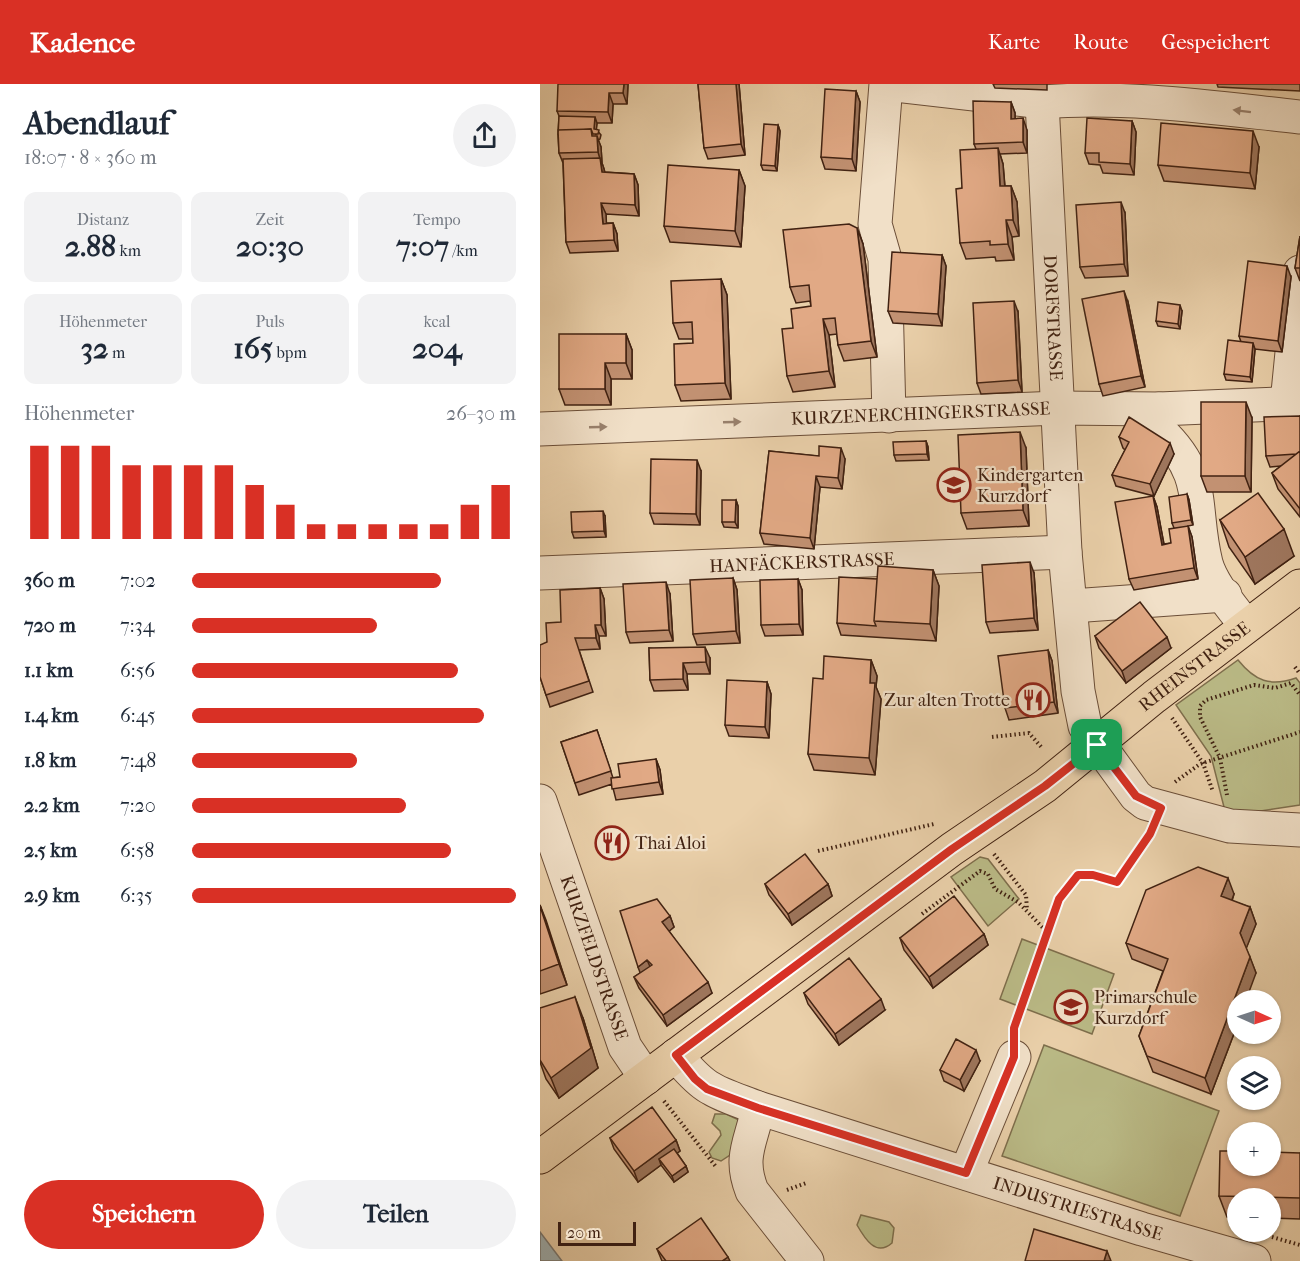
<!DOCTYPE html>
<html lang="de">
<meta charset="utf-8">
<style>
:root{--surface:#fff;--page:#f2f2f3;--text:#1f2937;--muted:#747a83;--accent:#d93025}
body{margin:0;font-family:"IM FELL French Canon",serif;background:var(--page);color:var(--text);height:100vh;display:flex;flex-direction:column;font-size:22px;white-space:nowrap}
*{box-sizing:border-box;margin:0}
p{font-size:20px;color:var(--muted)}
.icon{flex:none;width:33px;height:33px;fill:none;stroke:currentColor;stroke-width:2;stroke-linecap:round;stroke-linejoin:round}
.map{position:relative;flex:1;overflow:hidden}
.details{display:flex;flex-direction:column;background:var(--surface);width:540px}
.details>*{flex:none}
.needle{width:39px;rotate:93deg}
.tools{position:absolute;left:687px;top:906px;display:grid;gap:12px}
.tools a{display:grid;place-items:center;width:54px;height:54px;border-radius:50%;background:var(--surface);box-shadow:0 2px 4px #0004;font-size:30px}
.scale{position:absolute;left:18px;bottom:15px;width:78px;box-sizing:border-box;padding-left:6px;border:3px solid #412212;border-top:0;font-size:16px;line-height:21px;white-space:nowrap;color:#412212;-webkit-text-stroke:4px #f1e0c8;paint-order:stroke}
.pin{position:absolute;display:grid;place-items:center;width:51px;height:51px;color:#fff;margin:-26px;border-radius:12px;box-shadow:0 3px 9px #0006}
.round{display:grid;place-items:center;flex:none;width:63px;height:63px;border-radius:32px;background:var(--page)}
.summary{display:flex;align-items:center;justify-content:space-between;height:102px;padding:0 24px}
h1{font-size:33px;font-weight:700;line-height:45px}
.stats{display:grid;grid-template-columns:repeat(3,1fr);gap:9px;height:102px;padding:6px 24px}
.stats div{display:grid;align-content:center;border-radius:12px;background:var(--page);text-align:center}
.stats b{font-size:30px;font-weight:700}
.stats small{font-size:16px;font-weight:400}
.stats p{font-size:16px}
.chart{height:168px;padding:12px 24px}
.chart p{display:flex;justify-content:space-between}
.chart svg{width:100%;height:108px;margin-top:6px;stroke:var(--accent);stroke-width:6}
.button{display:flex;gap:12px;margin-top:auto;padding:12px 24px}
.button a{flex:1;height:69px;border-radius:36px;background:var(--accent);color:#fff;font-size:24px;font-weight:700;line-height:69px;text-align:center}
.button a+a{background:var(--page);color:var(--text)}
ul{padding:0 24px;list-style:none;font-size:20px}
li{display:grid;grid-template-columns:96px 72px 1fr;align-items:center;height:45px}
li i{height:15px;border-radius:8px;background:var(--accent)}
header{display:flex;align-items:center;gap:36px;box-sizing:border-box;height:84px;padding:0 30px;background:var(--accent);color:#fff}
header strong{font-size:28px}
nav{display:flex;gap:33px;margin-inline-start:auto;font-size:21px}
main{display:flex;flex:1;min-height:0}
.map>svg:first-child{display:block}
.green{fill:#baba86;stroke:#7e6e4c;stroke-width:1.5}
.water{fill:#9fb3b6;stroke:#797974;stroke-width:1.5}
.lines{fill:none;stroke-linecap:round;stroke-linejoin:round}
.minor-casing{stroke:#6b4e38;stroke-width:35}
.major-casing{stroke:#412212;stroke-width:35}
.path{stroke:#412212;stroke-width:4;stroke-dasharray:1.5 3;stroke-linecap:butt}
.minor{stroke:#f1e0c8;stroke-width:33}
.major{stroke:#ead0aa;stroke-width:33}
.wall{fill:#c29172;stroke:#412212;stroke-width:1.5}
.shaded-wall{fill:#9e765d;stroke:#412212;stroke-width:1.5}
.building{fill:#e1a985;stroke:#412212;stroke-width:1.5}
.oneway{fill:#99816d}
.route-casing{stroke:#fff;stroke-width:12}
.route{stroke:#d93025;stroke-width:8}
.labels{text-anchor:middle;stroke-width:4.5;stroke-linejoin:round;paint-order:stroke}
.street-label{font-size:18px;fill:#412212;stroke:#f1e0c8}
.poi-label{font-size:18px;fill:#412212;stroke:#f1e0c8;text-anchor:start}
</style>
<header>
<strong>Kadence</strong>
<nav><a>Karte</a><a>Route</a><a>Gespeichert</a></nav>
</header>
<main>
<section class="details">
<div class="summary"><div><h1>Abendlauf</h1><p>18:07 · 8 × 360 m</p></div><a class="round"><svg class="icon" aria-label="share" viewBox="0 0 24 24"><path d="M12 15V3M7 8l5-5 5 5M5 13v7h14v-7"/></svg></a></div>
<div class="stats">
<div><p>Distanz</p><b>2.88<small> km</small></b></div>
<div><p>Zeit</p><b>20:30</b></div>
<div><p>Tempo</p><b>7:07<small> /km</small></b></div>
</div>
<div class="stats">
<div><p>Höhenmeter</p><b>32<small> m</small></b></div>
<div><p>Puls</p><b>165<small> bpm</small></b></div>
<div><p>kcal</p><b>204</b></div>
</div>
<div class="chart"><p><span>Höhenmeter</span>26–30 m</p>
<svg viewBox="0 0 160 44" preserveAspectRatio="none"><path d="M5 44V6M15 44V6M25 44V6M35 44V14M45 44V14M55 44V14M65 44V14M75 44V22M85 44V30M95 44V38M105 44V38M115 44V38M125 44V38M135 44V38M145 44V30M155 44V22"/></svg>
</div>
<ul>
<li><b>360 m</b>7:02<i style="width:77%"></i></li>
<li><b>720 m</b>7:34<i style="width:57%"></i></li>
<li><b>1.1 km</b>6:56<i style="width:82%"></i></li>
<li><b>1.4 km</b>6:45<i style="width:90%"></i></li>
<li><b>1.8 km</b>7:48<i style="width:51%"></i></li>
<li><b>2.2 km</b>7:20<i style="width:66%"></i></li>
<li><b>2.5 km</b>6:58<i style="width:80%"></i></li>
<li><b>2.9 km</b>6:35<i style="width:100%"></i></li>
</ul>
<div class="button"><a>Speichern</a><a>Teilen</a></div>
</section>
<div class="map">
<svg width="760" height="1177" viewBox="0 0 760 1177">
<rect width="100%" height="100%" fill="#ead0aa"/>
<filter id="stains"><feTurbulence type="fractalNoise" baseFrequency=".00333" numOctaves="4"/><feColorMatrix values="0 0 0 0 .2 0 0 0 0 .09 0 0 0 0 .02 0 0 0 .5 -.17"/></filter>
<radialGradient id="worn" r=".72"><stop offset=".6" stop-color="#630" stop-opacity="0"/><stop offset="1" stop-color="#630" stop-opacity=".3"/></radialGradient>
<path class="green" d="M698 576C715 597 730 603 756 594L760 599V721L694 731 685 727 671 672 636 621Z
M440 773 448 775 479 815 448 842 411 793Z
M482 855 574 890 552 950 460 915Z
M504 961 679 1027 640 1132 462 1072Z
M175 1030H186L199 1036 193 1069 181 1077 172 1074 169 1068 181 1051 180 1047 172 1039Z
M321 1131 349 1138 354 1144 352 1159C336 1173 325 1155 317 1141Z"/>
<path class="water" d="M0 1148 22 1177H0Z"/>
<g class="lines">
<g class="minor-casing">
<g id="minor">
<path d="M346 0 335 140 345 175 349 332"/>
<path d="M347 0 502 18C588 11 675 24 760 33"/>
<path id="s1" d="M502 18 525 468 538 607 545 642 596 712 605 719 690 742 760 746"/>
<path d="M747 319 760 188"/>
<path d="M619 325 620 347C668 392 652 423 666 479 672 501 693 524 706 542"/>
<path id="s2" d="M0 345 518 324 619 325 760 319"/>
<path id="s3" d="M0 489 525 468"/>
<path d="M532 522 685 511"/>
<path id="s4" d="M0 717 85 963 106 994"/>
<path id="s5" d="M136 971C166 1008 174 1007 218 1024L602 1145 714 1177"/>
<path d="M218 1024C212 1057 198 1072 212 1107L267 1177"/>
<path d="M426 1089 474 973"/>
</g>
</g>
<g class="major-casing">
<g id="major">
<path id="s6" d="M0 1073 412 765 505 702 614 613 760 502"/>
</g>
</g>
<path class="path" d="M755 583 760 590
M632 634 663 679 673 708
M452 653 489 649 503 665
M635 698 660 680 760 648
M687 711 680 674 660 633V622L666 616 714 601 735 604 751 599 760 611
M278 767 394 740
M454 770 486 811 487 826
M382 830 440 787 448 790 455 805 478 818 507 848
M474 946 519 815 538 791H553L577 798 610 750
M124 1017 177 1084
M247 1106 266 1099
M732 1153 760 1161"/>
<use href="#minor" class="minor"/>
<use href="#major" class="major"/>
</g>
<path class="wall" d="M88 0 87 20H73L72 39H57L56 45 61 51 60 55 58 56 61 63 62 79 65 88 94 90 98 101 99 132 66 130V139H73L77 150 78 167 30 169 26 158 23 79 19 69 18 51 19 32 17 27Z
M158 0H199L205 71 168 75 164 64Z
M453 0H507V6L455 4Z
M677 0H760V7L678 3Z
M316 7 320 18 316 87 285 85 281 73Z
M471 18 475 29V35L487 46V69L460 70 463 80 465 102H471L477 118 479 152 472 153 474 176 456 177 455 173 426 175 420 159 422 104 436 65 434 60Z
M592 37 596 48 594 91 563 89 560 81 549 80 545 69Z
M238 41 240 47 237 87 223 86 221 81Z
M719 63 715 105 624 97 618 81Z
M199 86 205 102 201 163 130 158 124 142Z
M585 129 588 192 545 194 540 183Z
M317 144 323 160 337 273 304 277 298 261 297 250 289 251 295 303 253 308 247 292 253 244 271 222 270 217 256 219 250 203Z
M760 152V197L755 184Z
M402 171 406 182 402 242 353 239 348 227Z
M751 193 742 268 715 265 712 298 686 296 684 290 701 258 699 252Z
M181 195 187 211 191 315 141 317 135 301 153 259V255H139L133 239Z
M588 218 605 303 563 312 559 300Z
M642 227 640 245 618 242 616 237Z
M478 228 482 308 441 310 437 299Z
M86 250 92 266V295H71V321H25L19 305Z
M760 332V433L738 405 732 389 741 382 730 383 726 372Z
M712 334 711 408H667L661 392Z
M579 353 634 370 614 412 576 402 572 391 585 366 583 364Z
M386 357 388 363 389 376 356 377 354 371Z
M486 364 489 442 427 445 421 429Z
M229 367 305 375 302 405 280 403 274 465 224 460 220 449Z
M161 387 160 441 114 440 110 429Z
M647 410 649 416 653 441 648 442 652 453 658 495 594 506 589 495 613 412 617 423 624 460 631 459 634 444 632 439Z
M196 416 198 422V444L184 443 182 438Z
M65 432 66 453 34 454 32 448Z
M680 436 754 472 715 500 689 463Z
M393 486 399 502 396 557 301 551 297 539 337 495Z
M494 489 498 546 450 549 446 538Z
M193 494 197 506 200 559 157 561 153 550Z
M258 495 262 506 263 551 225 552 221 541Z
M60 504 64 515 66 552H59L60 565 39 566 53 608 10 623 0 593 7 558 21 538Z
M130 510 133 557 90 559 86 548Z
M555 552 631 564 586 599 559 564Z
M109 564 170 574V590H147L148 606 114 607 110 596Z
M508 566 512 577 518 629 469 636 465 624Z
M331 576 337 592 336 603 341 615 335 691 274 686 268 670 283 595Z
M227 598 231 610 229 654 189 652 185 641Z
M57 646 73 694 80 693 116 675 120 686 123 710 76 716 72 700 39 711 21 658Z
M225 800H288L292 812 252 841 229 811Z
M694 810 692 817 710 823 716 840 706 864 716 889 698 916V939L671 1010 613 988 599 952 623 887 592 875 586 859Z
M0 821 27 901 0 910Z
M130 832 134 843 129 847 172 909 127 942 99 904 94 893 100 889Z
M444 850 448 861 393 904 364 866 360 854Z
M264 909 345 926 299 961 268 920Z
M0 924 43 934 58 984 19 1014 6 995 0 978Z
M440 977 424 1007 404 997 400 986Z
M70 1054 136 1056 140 1067 137 1069 146 1082 148 1088 134 1098 121 1081 98 1098 74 1065Z
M760 1069V1135L730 1134V1114H698V1133H687L679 1112Z
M117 1165 190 1177H122Z"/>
<path class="shaded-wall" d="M84 0H88L87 20 83 9Z
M196 0H199L205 71 201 60Z
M316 7 320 18 316 87 312 75Z
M69 9 73 20 72 39 68 28Z
M471 18 475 29V46L471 35Z
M55 33 57 39 56 51 54 45Z
M483 34 487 46V69L483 58Z
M592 37 596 48 594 91 590 80Z
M238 41 240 47 237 87 235 82Z
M713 47 719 63 715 105 710 89Z
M57 52 61 63 62 79 64 85 66 99 62 88 60 75 58 68Z
M458 64 463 80 466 118 460 102Z
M199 86 205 102 201 163 195 147Z
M94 90 98 101 99 132 95 121Z
M471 102 477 118 479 152 473 136Z
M581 118 585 129 588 192 584 180Z
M61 119 66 130 67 151 63 140Z
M466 136 472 153 474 176 468 160Z
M73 139 77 150 78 167 74 156Z
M317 144 323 160 337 273 331 257Z
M402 171 406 182 402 242 398 230Z
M747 182 751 193 742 268 738 257Z
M181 195 187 211 191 315 185 299Z
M584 207 588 218 605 303 601 292Z
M474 217 478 228 482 308 478 296Z
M640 221 642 227 640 245 638 240Z
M283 235 289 251 295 303 289 287Z
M86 250 92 266V295L86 279Z
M713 259 715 265 712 298 710 293Z
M65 279 71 295V321L65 305Z
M706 318 712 334 711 408 705 392Z
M480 348 486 364 489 442 483 426Z
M386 357 388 363 389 376 387 370Z
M630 359 634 370 614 412 610 400Z
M301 364 305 375 302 405 298 394Z
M157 376 161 387 160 441 156 430Z
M276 392 280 403 274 465 270 454Z
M647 410 649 416 653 441 651 436Z
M613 412 617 423 626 472 622 461Z
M196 416 198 422V444L195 438Z
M63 427 65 432 66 453 64 447Z
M648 442 652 453 658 495 654 484Z
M744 445 754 472 715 500 705 473Z
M490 478 494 489 498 546 494 534Z
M393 486 399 502 396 557 390 540Z
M193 494 197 506 200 559 196 547Z
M258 495 262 506 263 551 259 540Z
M126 498 130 510 133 557 129 546Z
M60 504 64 515 66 552 61 541Z
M55 541 59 552 60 565 56 554Z
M627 553 631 564 586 599 582 587Z
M165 563 170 574V590L166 578Z
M508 566 512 577 518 629 514 618Z
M331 576 337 592 336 603 341 615 335 691 329 674 330 599Z
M143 579 147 590 148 606 143 595Z
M227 598 231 610 229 654 225 643Z
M116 675 120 686 123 710 119 698Z
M688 794 694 810 687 829 681 812Z
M288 800 292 812 252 841 248 830Z
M0 821 6 836 27 901 19 880Z
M710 823 716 840 706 865 700 849Z
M130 832 134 843 127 849 122 838Z
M444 850 448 861 393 904 389 893Z
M710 873 716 889 706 916H698V939L671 1010 665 994Z
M107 876 112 887 102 894 98 883Z
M168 898 172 909 127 942 123 931Z
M35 913 43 934 58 984 19 1014 11 994Z
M341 915 345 926 299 961 295 950Z
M436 966 440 977 424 1007 420 996Z
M136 1056 140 1067 123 1080 119 1075 121 1081 98 1098 94 1087Z
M146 1082 148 1088 134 1098 132 1092Z
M567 1167 571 1177H564Z
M188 1173 190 1177H182Z"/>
<path class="building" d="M18 0H84L83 9H69L68 28 17 27Z
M158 0H196L201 60 164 64Z
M285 5 316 7 312 75 281 73Z
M433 17 471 18V35L483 34V58L434 60Z
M19 32 55 33 54 45 59 46 58 50H53L51 45 18 46V51Z
M547 34 592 37 590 80 559 78V69H545Z
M621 39 713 47 710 89 618 81Z
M224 40 238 41 235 82 221 81Z
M51 45 52 52H57L58 68 19 69 18 46Z
M458 64 460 102H471L473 136H466L468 160 450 161V157L420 159 416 105 422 104 420 66Z
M60 74 62 88 94 90 95 121 61 119 63 140 73 139 74 156 26 158 23 75Z
M128 81 199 86 195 147 124 142Z
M581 118 584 180 540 183 536 121Z
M309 140 317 144 331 257 298 261 295 234 283 235 289 287 247 292 242 245 253 244 251 225 271 222 269 201 250 203 243 146Z
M760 152V184H755Z
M352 168 402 171 398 230 348 227Z
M708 177 747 182 738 257 699 252Z
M181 195 185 299 135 301 134 260 153 259 152 238 133 239 131 197Z
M584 207 601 292 559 300 542 215Z
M474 217 478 296 437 299 433 219Z
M618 218 640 221 638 240 616 237Z
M19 250H86V279H65V305H19Z
M688 256 713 259 710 293 684 290Z
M661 318H706L705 392H661Z
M760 332V367L756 370 726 372 724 333Z
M589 333 630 359 610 400 572 391 589 358 579 353Z
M480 348 483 426 421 429 418 351Z
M386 357 387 370 354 371 353 358Z
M279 362 301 364 298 394 276 392 270 454 220 449 229 367 279 372Z
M760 367V425L732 389Z
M111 375 157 376 156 430 110 429Z
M718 409 744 445 705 473 680 436Z
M647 410 651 436 632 439 629 413Z
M613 412 622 461 631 459 629 445 648 442 654 484 589 495 575 418Z
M182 416H196L195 438H182Z
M63 427 64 447 32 448 31 428Z
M490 478 494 534 446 538 442 481Z
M338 482 393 486 390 540 334 537Z
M299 493 337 495 334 537 336 542 297 539Z
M193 494 196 547 153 550 150 496Z
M258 495 259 540 221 541 220 496Z
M126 498 129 546 86 548 83 500Z
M60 504 61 541H55L56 554H35L49 597 6 611 0 593V561L7 558 6 539 21 538 20 506Z
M600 518 627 553 582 587 555 552Z
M165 563 166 578 143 579V595L110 596 109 564Z
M508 566 514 618 465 624 458 572Z
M284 572 331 576 330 599H335L329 674 268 670 273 594 283 595Z
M187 596 227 598 225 643 185 641Z
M57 646 71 687 35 699 21 658Z
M116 675 119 698 72 705 71 694 80 693 78 680Z
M265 770 288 800 248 830 225 800Z
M658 783 688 794 681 812 710 823 700 849 710 873 665 994 607 972 599 952 628 875 586 859 606 806Z
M414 812 444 850 389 893 360 854Z
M117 815 130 832 122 838 168 898 123 931 94 893 112 881 107 876 98 883 80 827Z
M0 822 19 880 0 887Z
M309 874 341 915 295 950 264 909Z
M35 913 51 964 11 994 0 976V924Z
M416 955 436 966 420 996 400 986Z
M112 1023 136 1056 94 1087 70 1054Z
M134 1065 146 1082 132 1092 119 1075Z
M680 1067H698V1082H730V1068L760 1069V1114L679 1112Z
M161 1134 188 1173 182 1177H126L117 1165Z
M494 1145 567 1167 564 1177H485Z"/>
<defs><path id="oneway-solid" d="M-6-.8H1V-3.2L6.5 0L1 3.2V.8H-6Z" transform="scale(1.5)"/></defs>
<g class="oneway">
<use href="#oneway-solid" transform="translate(702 27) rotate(-173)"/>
<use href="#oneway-solid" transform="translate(192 338) rotate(-2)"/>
<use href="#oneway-solid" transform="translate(58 343) rotate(-2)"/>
</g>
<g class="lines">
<g class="route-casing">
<path id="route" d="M557 661 596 712 621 724 610 750 577 798 553 791H538L519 815 474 944V973L426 1089 218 1024 167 1005 155 995 136 971 412 765 505 702Z"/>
</g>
<use href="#route" class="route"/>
</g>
<defs>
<g id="school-ring" transform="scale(1.725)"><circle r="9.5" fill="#f1e0c8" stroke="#8f2418" stroke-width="1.5"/><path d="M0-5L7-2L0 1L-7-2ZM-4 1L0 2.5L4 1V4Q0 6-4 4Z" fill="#8f2418"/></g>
<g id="restaurant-ring" transform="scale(1.725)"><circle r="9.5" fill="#f1e0c8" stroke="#8f2418" stroke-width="1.5"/><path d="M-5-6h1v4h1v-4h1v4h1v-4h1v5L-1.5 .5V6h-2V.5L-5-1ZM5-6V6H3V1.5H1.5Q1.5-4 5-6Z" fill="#8f2418"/></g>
</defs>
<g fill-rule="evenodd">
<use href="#school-ring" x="414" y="401"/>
<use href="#restaurant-ring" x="493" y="616"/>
<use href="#restaurant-ring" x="72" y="759"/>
<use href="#school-ring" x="531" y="923"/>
</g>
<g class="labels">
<g class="street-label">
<text dy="6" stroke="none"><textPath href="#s1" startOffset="216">DORFSTRASSE</textPath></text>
<text dy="6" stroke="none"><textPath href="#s2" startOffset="381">KURZENERCHINGERSTRASSE</textPath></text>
<text dy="6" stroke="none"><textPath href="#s3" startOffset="262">HANFÄCKERSTRASSE</textPath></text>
<text dy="6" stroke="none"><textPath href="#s6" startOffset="818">RHEINSTRASSE</textPath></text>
<text dy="6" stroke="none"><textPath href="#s4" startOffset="166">KURZFELDSTRASSE</textPath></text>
<text dy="6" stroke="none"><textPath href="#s5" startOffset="435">INDUSTRIESTRASSE</textPath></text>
</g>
<g class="poi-label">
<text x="437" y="397">Kindergarten<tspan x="437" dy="21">Kurzdorf</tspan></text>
<text x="470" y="622" text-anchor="end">Zur alten Trotte</text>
<text x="95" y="765">Thai Aloi</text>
<text x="554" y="919">Primarschule<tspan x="554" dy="21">Kurzdorf</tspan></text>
</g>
</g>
<rect width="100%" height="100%" filter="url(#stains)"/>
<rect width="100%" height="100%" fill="url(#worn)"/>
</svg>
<div class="tools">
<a><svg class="needle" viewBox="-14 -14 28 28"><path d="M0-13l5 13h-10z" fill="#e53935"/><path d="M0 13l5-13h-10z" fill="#747a83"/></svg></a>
<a><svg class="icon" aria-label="layers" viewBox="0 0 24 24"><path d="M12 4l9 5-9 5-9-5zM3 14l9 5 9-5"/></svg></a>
<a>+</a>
<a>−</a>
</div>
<div class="scale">20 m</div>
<div class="pin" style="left:557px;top:661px;background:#1e9e55"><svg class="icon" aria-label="arrive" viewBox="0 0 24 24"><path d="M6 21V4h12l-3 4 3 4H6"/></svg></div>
</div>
</main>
